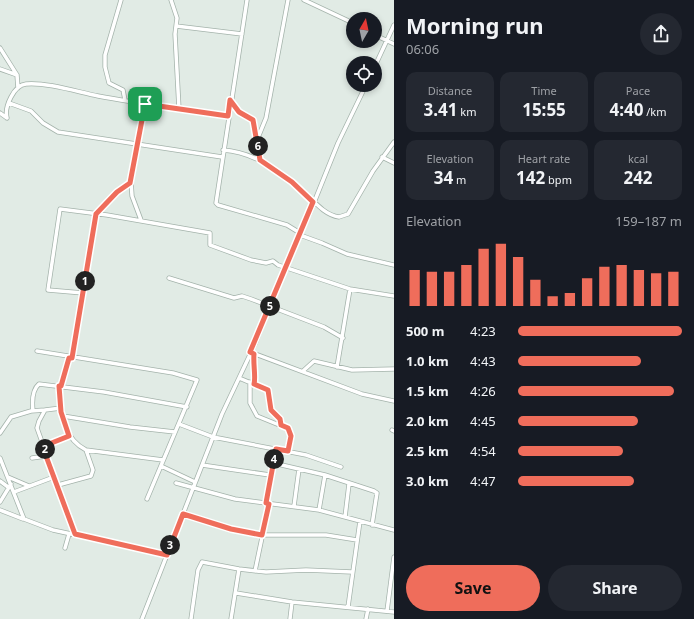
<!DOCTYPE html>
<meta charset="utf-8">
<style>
:root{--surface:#171b24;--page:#242831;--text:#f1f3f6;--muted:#9ea1a6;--accent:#ef6d5b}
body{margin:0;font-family:"Noto Sans",sans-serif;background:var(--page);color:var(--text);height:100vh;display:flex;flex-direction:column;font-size:15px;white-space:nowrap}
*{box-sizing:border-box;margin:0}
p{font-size:13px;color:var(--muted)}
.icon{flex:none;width:22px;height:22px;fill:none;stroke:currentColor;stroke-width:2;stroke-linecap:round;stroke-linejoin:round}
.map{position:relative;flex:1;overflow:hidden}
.sheet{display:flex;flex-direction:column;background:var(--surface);width:300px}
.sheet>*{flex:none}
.needle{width:26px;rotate:9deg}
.tools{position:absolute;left:346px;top:12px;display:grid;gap:8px}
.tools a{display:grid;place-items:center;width:36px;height:36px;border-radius:50%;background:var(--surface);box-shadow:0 2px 6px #0003;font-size:20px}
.pin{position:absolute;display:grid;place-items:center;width:34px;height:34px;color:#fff;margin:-17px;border-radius:8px;box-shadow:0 2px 6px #0006}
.km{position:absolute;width:20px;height:20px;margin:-10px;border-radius:50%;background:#222;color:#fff;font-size:11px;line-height:20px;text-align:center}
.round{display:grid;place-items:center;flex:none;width:42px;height:42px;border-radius:21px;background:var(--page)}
.summary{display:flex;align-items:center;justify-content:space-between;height:68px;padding:0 12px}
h1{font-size:22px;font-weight:700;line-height:30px}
.figures{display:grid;grid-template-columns:repeat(3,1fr);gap:6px;height:68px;padding:4px 12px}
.figures div{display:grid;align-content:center;border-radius:10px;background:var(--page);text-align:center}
.figures b{font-size:17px;font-weight:700}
.figures small{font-size:11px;font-weight:400}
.figures p{font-size:11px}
.chart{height:112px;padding:8px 12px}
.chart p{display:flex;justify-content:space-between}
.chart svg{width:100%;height:72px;margin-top:4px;stroke:var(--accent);stroke-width:6}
.action{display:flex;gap:8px;margin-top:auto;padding:8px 12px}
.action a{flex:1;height:46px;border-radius:24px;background:var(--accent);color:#111;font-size:16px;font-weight:700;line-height:46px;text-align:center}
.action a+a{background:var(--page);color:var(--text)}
ul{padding:0 12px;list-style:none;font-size:13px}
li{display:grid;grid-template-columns:64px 48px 1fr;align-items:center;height:30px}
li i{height:10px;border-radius:5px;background:var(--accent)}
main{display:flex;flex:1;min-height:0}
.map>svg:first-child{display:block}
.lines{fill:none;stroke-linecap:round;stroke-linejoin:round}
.minor-casing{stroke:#a4b3ab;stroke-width:5}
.minor{stroke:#fff;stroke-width:3.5}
.route-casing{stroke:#fff;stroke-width:8}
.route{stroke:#ef6d5b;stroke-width:5}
</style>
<main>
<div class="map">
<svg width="394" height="619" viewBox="0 0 394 619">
<rect width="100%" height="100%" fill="#e1ebe5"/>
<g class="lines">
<g class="minor-casing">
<path id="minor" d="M121 0 105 55V67L109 83 123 90 125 100
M171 0 177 18 175 34 179 109
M247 0 216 203 218 205 287 225 300 233
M304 0 353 23
M176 26 242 34
M375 35 394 44
M0 48 17 75 18 88
M375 66 394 25
M0 69 17 75
M230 99 239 112 250 117 253 120 260 159
M9 103 31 111 43 123 58 132 222 157
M0 113 7 118
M7 118C4 107 14 85 26 84 46 82 78 92 98 96 141 104 185 109 228 116
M257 140 266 118 288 0
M223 150C254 152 279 171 302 190 313 200 324 215 339 217L348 214 373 171 394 142
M382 157 394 163
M131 181 132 196 141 220
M300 235 322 243 347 254 394 265
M169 278 234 298 242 296 251 299 324 327 343 338
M83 293 48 290 60 209 107 215 210 233V245L251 260 266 263 273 261 278 265 350 289 394 296
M37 351 173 373 197 380 147 499
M250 352 362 394 394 401
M254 354C253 364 256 378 254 384
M72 358 96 214 117 192 130 183 145 104
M337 367 350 289
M303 371 314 361 352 370 394 369
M239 378 268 390 271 410 280 419 281 425
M250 382V403L257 416 289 429 291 436 288 451
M59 386C62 411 61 437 86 450L163 460
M61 386 69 358
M61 408 45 410 39 421 37 428 75 534
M33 411C32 402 32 390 39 384L104 392 187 407
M63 416 130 427 175 432
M179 424 213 437 306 455 341 467
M392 430 394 431
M0 433 11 417 31 411 45 410
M45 447 69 436
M0 458 24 519 53 530 167 555
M32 458 46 456
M273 463 325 475 374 491 377 493 372 525
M202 465 270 475
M161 466 195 482
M8 477 29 486
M0 481 8 487
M176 483 235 499 319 510 394 530
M58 485 91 476 93 470 86 450
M14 492 54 477
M0 502 11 484
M266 503 276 449
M294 506 299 469
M0 510 23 519
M319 510 325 475
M183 514 231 529 262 535H326L357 540
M345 517 349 484
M65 548 69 534
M255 571 269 504
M236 593 292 602 394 612
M348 607 360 521
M387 611 394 557
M142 619 222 414 255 344 291 252 309 215 338 143 366 85
M191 619 198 570 202 562 239 569 266 572 306 570 352 572
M231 619 239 569
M290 619 292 602
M366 619 368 609"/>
</g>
<use href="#minor" class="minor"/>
</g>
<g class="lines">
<g class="route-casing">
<path id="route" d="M230 100 239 112 253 120 260 160 292 182 313 202 250 352 254 354C253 364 256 378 254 384L268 390 271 410 280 419 281 425 288 428 291 436 288 451 276 449 266 503 269 504 262 535 231 529 183 514 167 555 75 534 46 456 44 446 69 436 61 412 59 386H61L69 358H72L96 214 117 192 130 183 145 104 228 116Z"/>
</g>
<use href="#route" class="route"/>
</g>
</svg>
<div class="tools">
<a><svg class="needle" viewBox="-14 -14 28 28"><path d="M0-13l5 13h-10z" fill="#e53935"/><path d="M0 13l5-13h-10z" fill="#9ea1a6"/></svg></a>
<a><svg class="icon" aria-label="locate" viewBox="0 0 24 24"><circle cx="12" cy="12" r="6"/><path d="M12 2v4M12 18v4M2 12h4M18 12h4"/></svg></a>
</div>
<div class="pin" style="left:145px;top:104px;background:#1e9e55"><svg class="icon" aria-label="arrive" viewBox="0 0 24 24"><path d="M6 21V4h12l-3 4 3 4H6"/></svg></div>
<b class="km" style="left:85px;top:281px">1</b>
<b class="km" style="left:45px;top:449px">2</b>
<b class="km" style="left:170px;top:545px">3</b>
<b class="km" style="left:274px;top:459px">4</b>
<b class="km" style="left:270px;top:306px">5</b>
<b class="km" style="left:258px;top:146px">6</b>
</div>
<section class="sheet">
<div class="summary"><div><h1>Morning run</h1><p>06:06</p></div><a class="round"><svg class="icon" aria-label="share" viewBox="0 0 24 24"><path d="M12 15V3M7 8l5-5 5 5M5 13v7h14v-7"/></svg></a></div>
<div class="figures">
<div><p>Distance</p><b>3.41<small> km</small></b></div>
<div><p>Time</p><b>15:55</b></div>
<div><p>Pace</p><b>4:40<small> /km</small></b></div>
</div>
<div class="figures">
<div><p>Elevation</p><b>34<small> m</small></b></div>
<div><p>Heart rate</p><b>142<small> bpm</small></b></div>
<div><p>kcal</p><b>242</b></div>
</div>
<div class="chart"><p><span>Elevation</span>159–187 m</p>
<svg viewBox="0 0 160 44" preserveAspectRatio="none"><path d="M5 44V22M15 44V23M25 44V23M35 44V19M45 44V9M55 44V6M65 44V14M75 44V28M85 44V38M95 44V36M105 44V27M115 44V20M125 44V19M135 44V22M145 44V24M155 44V23"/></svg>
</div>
<ul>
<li><b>500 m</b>4:23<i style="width:100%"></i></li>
<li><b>1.0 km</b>4:43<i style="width:75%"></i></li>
<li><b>1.5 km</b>4:26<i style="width:95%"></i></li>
<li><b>2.0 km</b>4:45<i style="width:73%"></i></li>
<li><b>2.5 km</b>4:54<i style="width:64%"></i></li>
<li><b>3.0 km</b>4:47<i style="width:71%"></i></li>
</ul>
<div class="action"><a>Save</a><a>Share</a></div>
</section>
</main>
